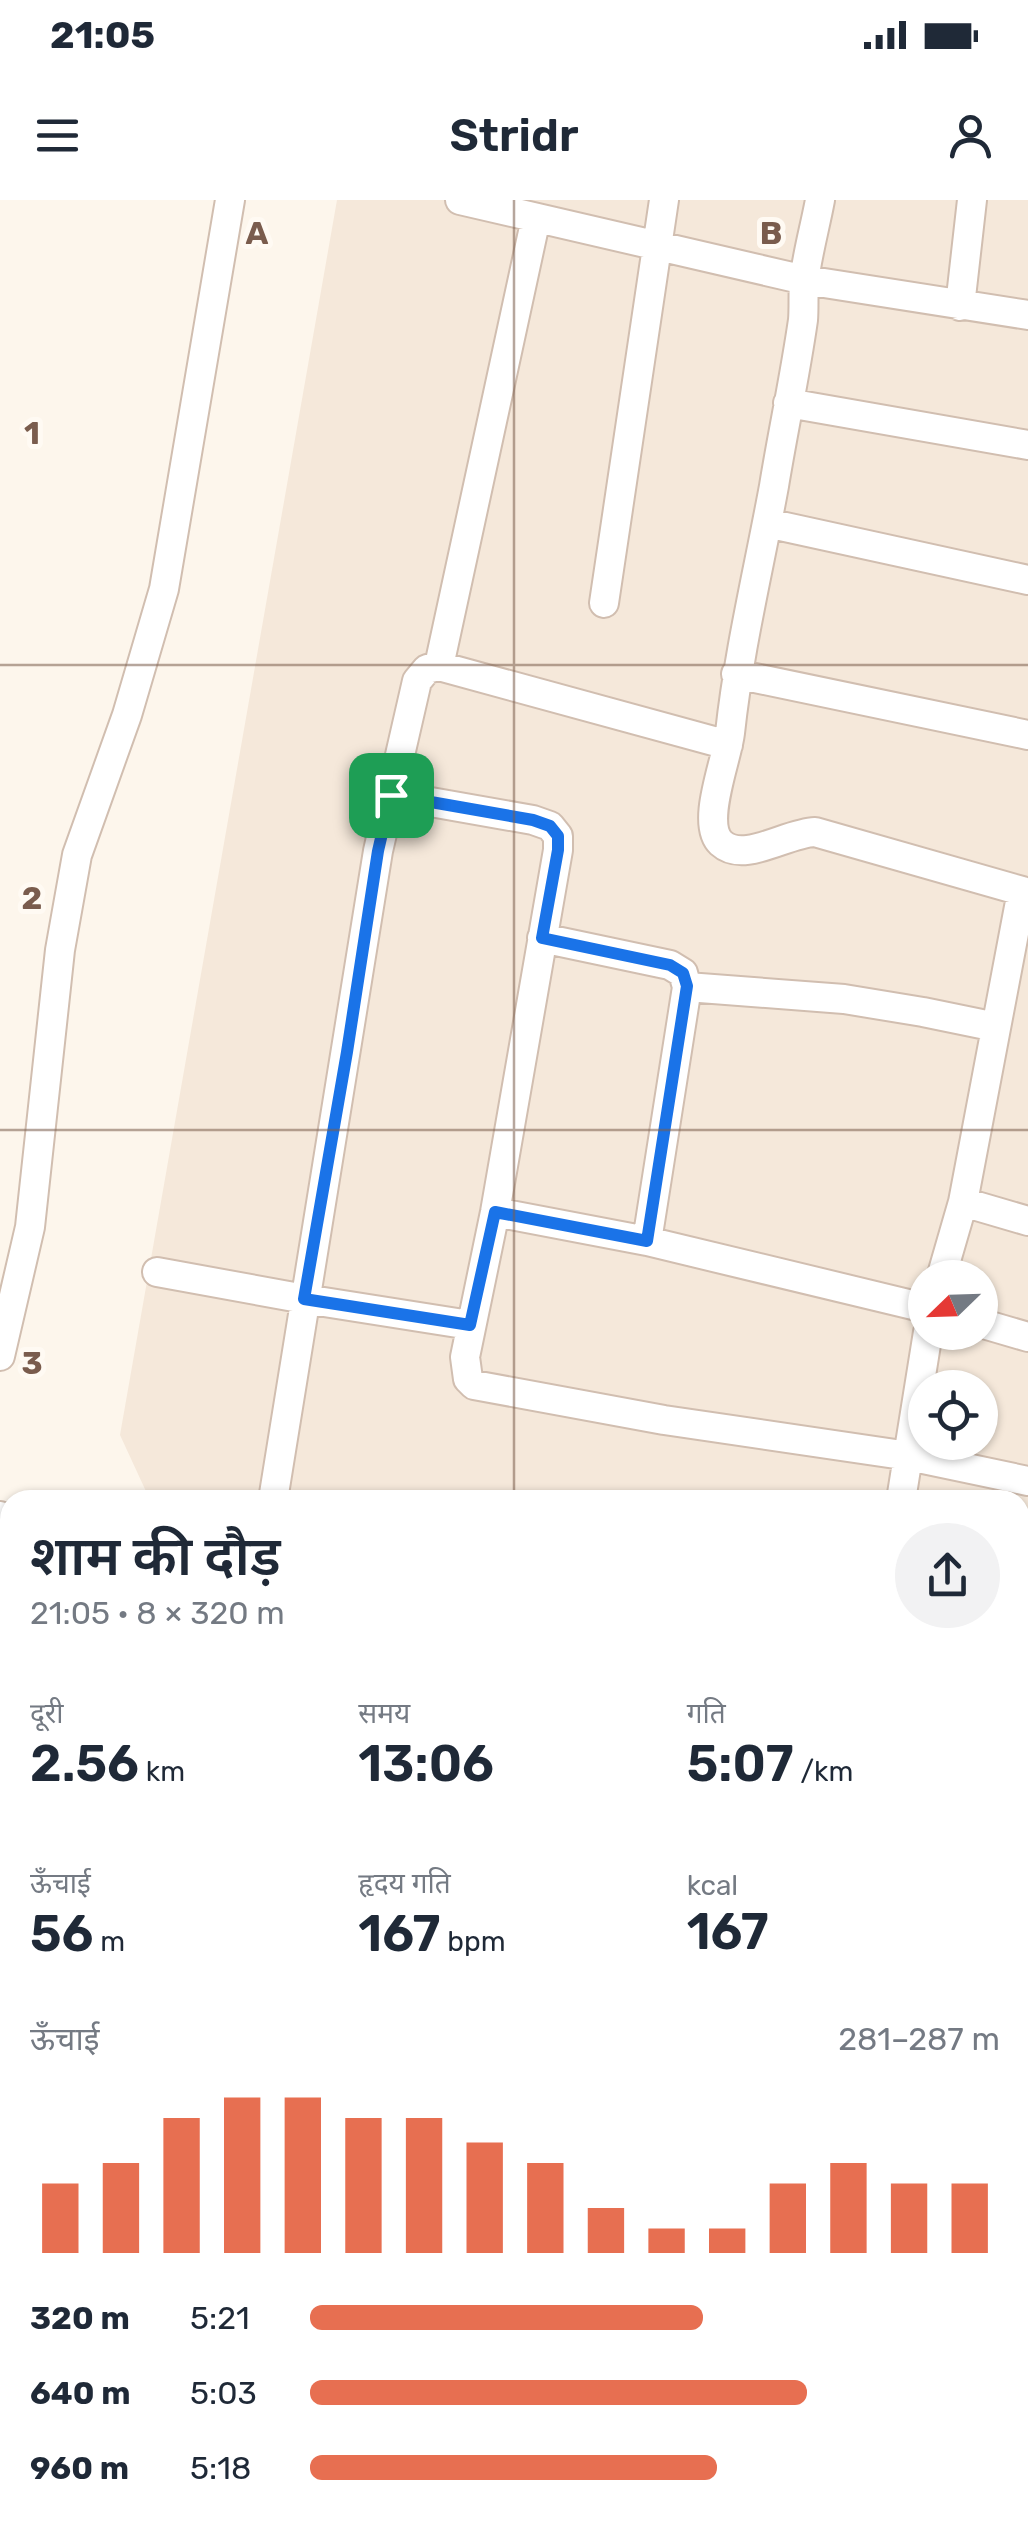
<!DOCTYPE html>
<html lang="hi">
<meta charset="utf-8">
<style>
:root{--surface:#fff;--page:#f2f2f3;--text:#1f2937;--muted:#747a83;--accent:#e76f51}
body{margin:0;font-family:Rubik,"Noto Sans Devanagari",sans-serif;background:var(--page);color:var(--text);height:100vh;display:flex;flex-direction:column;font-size:38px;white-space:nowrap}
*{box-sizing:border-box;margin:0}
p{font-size:32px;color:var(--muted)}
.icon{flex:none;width:55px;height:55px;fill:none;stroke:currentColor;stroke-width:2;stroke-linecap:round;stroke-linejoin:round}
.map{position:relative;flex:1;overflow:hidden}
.side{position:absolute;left:0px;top:1290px;width:1030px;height:1038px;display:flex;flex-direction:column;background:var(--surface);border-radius:30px 30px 0 0;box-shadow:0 2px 8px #0004}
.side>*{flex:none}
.needle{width:65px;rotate:247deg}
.controls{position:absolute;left:908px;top:1060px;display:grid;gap:20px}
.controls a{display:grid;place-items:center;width:90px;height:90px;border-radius:50%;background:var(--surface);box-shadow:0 2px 8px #0004;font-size:50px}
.pin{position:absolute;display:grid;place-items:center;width:85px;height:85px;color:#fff;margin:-42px;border-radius:20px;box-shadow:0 5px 15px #0006}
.round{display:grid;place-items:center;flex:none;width:105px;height:105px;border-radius:52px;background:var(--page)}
.overview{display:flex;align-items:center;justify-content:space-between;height:170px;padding:0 30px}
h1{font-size:55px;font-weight:600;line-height:75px}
.figures{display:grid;grid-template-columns:repeat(3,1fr);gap:15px;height:170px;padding:10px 30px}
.figures div{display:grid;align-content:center}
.figures b{font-size:50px;font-weight:600}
.figures small{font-size:28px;font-weight:400}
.figures p{font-size:28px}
.chart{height:280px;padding:20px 30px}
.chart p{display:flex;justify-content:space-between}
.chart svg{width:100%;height:180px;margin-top:10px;stroke:var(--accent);stroke-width:6}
ul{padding:0 30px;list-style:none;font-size:32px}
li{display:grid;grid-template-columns:160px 120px 1fr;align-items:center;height:75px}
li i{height:25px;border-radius:12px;background:var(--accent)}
.status{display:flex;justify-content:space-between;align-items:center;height:70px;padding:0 50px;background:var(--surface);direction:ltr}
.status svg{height:28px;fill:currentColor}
header{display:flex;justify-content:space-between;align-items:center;height:130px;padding:0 30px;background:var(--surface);font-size:45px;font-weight:600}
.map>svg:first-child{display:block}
.residential{fill:#f5e8da;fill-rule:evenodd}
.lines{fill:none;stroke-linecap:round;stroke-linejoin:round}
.minor-casing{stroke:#d1beb0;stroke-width:32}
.minor{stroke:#fff;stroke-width:28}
.route-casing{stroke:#fff;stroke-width:20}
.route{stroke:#1a73e8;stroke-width:12}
.grid{fill:none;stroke:#7a5c4d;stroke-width:2.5;stroke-opacity:0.55}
.grid-label{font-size:32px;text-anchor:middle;font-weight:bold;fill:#7a5c4d;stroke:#fffaf3;stroke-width:10;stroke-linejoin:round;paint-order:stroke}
</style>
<div class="status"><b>21:05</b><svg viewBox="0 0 49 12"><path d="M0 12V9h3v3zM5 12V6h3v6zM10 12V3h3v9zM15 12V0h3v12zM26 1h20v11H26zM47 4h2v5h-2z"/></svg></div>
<header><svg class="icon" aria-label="menu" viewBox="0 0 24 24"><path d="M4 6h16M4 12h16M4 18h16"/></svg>Stridr<svg class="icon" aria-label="person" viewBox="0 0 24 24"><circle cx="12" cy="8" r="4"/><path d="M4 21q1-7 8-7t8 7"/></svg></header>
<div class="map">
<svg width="1028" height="2326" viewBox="0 0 1028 2326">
<rect width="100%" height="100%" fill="#fdf6ec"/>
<path class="residential" d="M337 0H1028V2299L1020 2291V1300H150L120 1235ZM925 1078H980V1132H925ZM925 1188H980V1242H925Z"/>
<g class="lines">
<g class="minor-casing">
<path id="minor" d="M460 0 805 80 1028 115
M820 0C815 27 807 55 804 82 803 95 804 108 803 120 795 176 783 231 774 286 759 368 739 449 730 533 727 560 700 623 721 643 744 664 786 633 815 632L1022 691 963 1002 941 1078
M960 106 972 0
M788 203 1028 245
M767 323 1028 380
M604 403 664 0
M439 466 536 18
M736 474 1028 535
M391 595 533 620 550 626 558 636V650L495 1012 465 1157 468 1179 474 1185 664 1220 909 1256 1028 1281
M542 738 670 765 683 773 687 787 647 1041
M687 787 844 799 923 812 996 827
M963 1002 1028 1021
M495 1012 647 1041 925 1108
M157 1072 305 1099 470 1125
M980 1123 1028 1137
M0 1156 30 1027 60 750 77 655 127 515 164 389 230 0
M273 1300 378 651 417 481 427 469 439 466 728 545
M901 1300 928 1132
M0 1316 10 1327
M1020 1559 1028 1560
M0 1598V1599
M1020 2027 1028 2026
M0 2114 10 2109
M1020 2167 1028 2166
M336 2318 342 2326
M960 2318 968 2326"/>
</g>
<use href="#minor" class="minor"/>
</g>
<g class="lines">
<g class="route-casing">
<path id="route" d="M391 595 533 620 550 626 558 636V650L542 738 670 765 683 773 687 786 647 1041 495 1012 470 1125 304 1099 347 852 378 651Z"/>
</g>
<use href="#route" class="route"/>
</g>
<path class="grid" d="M514 0V1300M0 465H1028M0 930H1028M0 1396H10M1020 1396H1028M0 1861H10M1020 1861H1028M514 2318V2326"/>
<g class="grid-label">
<text x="257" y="44">A</text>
<text x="771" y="44">B</text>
<text x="32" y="244">1</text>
<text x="32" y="709">2</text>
<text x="32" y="1174">3</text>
</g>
</svg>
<div class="controls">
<a><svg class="needle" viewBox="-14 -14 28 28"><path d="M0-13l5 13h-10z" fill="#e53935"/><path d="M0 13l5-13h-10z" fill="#747a83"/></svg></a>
<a><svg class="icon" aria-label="locate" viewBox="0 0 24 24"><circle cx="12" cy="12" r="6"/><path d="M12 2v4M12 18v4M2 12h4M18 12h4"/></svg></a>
</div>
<div class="pin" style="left:391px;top:595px;background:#1e9e55"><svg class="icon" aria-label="arrive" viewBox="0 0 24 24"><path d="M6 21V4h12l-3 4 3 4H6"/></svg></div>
<section class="side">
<div class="overview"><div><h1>शाम की दौड़</h1><p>21:05 · 8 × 320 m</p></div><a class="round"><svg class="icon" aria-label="share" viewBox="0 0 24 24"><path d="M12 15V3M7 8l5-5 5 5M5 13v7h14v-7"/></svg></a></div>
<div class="figures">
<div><p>दूरी</p><b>2.56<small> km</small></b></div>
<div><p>समय</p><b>13:06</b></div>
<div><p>गति</p><b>5:07<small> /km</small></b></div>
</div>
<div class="figures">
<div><p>ऊँचाई</p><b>56<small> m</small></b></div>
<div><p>हृदय गति</p><b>167<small> bpm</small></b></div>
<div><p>kcal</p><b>167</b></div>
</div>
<div class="chart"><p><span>ऊँचाई</span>281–287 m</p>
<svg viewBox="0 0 160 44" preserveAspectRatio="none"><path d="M5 44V27M15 44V22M25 44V11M35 44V6M45 44V6M55 44V11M65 44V11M75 44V17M85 44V22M95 44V33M105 44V38M115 44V38M125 44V27M135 44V22M145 44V27M155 44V27"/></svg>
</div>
<ul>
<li><b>320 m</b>5:21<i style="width:57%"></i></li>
<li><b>640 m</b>5:03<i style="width:72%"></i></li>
<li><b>960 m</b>5:18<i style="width:59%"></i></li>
</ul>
</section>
</div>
